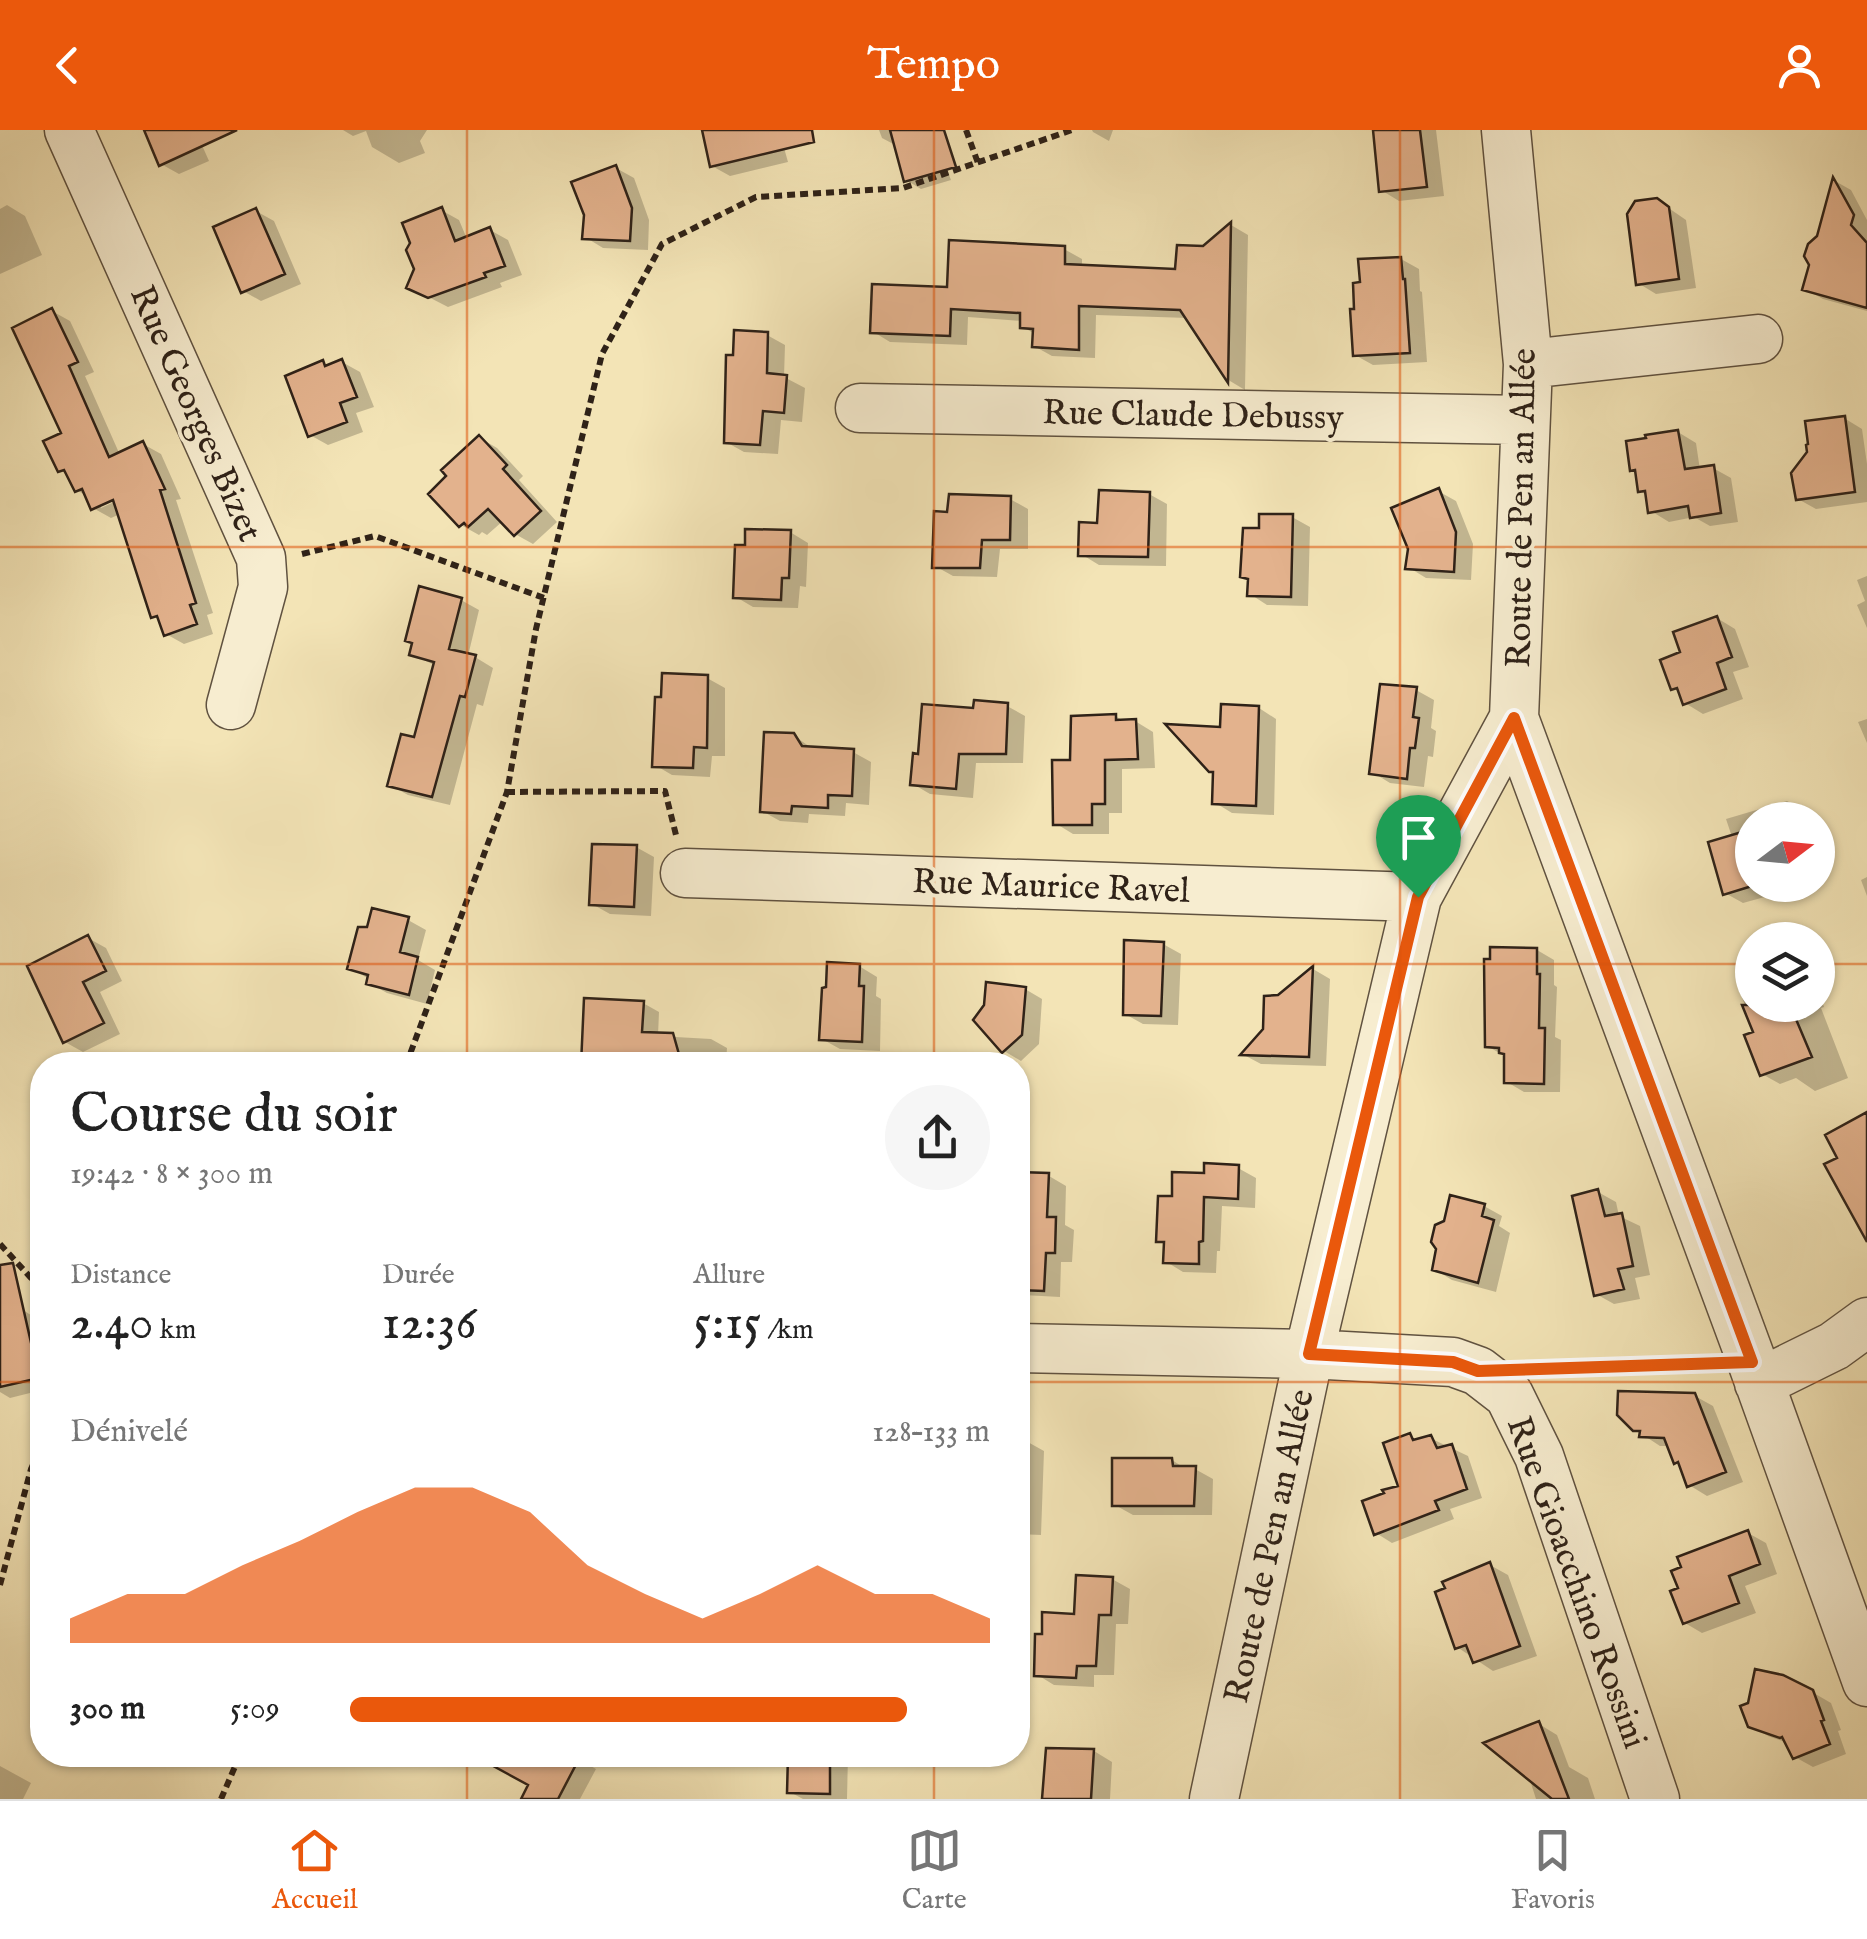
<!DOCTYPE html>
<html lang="fr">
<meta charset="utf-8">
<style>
:root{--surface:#fff;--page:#f6f6f6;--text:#222;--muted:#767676;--line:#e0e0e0;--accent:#ea580c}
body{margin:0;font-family:"IM FELL English",serif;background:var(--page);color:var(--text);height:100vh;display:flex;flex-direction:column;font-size:38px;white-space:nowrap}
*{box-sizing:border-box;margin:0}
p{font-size:32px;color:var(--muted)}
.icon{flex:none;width:55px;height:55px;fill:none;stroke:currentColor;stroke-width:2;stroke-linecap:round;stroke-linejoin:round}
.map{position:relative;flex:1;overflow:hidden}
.side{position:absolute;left:30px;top:922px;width:1000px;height:715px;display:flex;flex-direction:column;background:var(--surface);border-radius:40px;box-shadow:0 2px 8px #0004}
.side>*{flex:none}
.needle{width:65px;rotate:74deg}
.buttons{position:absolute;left:1735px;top:672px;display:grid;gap:20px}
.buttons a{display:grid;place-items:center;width:100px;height:100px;border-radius:50%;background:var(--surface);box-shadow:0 2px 8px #0004;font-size:50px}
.pin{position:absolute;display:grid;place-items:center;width:85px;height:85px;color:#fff;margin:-102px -42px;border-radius:50% 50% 50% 0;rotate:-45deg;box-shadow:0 0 10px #0007}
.pin .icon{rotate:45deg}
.round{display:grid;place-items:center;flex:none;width:105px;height:105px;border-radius:52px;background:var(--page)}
.summary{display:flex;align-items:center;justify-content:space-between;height:170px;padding:0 40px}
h1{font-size:55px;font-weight:600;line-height:75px}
.figures{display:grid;grid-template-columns:repeat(3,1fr);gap:15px;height:170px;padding:10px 40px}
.figures div{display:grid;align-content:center}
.figures b{font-size:50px;font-weight:600}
.figures small{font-size:28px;font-weight:400}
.figures p{font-size:28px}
.chart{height:280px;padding:20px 40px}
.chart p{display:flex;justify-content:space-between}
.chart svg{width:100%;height:180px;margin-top:10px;fill:var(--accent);opacity:.7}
ul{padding:0 40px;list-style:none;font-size:32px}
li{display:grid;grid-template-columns:160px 120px 1fr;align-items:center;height:75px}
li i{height:25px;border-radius:12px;background:var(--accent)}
header{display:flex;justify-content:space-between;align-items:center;height:130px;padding:0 40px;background:var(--accent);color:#fff;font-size:45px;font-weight:600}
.tabs{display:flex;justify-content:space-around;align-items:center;height:140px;border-top:2px solid var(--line);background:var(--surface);font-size:28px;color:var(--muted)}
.tabs a{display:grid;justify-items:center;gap:5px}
.tabs .active{color:var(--accent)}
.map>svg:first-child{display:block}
.shadow{fill:#0003;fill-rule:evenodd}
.building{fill:#e3b28d;stroke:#2f2218;stroke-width:2.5}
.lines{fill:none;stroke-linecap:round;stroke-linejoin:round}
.minor-casing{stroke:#605240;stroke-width:51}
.path{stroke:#2f2218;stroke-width:6;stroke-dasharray:8 5;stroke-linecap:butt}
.minor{stroke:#f7edd0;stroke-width:48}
.route-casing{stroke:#fff;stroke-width:20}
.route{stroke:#ea580c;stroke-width:12}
.grid{fill:none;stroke:#df560d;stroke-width:2.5;stroke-opacity:0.55}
.labels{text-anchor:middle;stroke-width:8;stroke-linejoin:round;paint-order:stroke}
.street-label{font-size:35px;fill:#2f2218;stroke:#f7edd0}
</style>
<header><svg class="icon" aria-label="back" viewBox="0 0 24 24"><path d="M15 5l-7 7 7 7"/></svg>Tempo<svg class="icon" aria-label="person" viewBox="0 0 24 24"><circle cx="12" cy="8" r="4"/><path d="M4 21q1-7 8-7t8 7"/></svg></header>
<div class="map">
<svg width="1867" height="1669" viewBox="0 0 1867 1669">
<rect width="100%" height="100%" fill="#f3e4b6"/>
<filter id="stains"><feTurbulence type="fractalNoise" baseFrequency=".002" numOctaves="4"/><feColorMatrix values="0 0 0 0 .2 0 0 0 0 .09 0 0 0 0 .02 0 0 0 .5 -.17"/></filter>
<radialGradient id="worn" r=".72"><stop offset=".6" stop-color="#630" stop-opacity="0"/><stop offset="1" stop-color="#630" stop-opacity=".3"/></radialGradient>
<path class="shadow" d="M146 0H212L201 13 209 31 179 44 161 34Z
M343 0H427L420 11 425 23 399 33 372 17 366 1 353 6Z
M704 0H779L788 32 730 46 712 36Z
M879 0H931L951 50 921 59 906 50 897 16 882 8Z
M1092 0H1113L1109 11 1093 2Z
M1376 0H1436L1444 66 1399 71 1381 60Z
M616 38 634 48 649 90 648 120 603 118 585 107Z
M1835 51 1851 60 1867 90V181L1823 169 1805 159Z
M1657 70 1686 90 1696 158 1656 164 1638 153Z
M7 75 25 86 42 125 0 144V79Z
M441 80 459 90 467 109 490 100 508 110 522 145 500 153 502 157 448 177 409 157 417 139 412 113Z
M256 81 274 91 301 154 261 171 243 161Z
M1231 95 1248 105 1245 260 1230 251 1188 188 1096 185 1095 228 1052 226 1034 216 1035 204 1023 197V191L968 187 967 215 890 212 872 201 950 159 1064 119 1082 129V137L1177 141Z
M1401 129 1419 139 1420 161 1422 162 1427 232 1373 235 1355 225Z
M52 181 70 191 94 242 85 246 120 325 143 314 161 324 181 369 176 370 213 483 207 485 213 504 184 514 166 504 161 491 153 486 120 384 111 388 93 378 88 367 77 360 70 346 60 340 65 304ZM125 367 101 378V372Z
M767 205 785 215 784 247 805 258 802 292 781 290 778 324 744 322 726 312 735 227Z
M342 232 360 242 374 277 356 283 363 302 328 315 310 305 323 233 330 237Z
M1844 288 1862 299 1867 334V372L1816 379 1798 369 1810 323Z
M1678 302 1696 313 1700 340 1713 338 1731 348 1738 392 1710 396 1694 387 1669 392 1651 381 1648 366 1640 361 1638 343 1633 340Z
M480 308 497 318 523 346 519 350 557 392 533 414 515 404 503 391 487 405 482 402 479 405 461 395Z
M1438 361 1456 371 1473 414 1471 450 1426 448 1408 437 1410 418Z
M1149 364 1167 374 1166 436 1099 435 1081 424 1100 396Z
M1010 369 1028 379V419H1000L997 447 953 446 935 436 949 385Z
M1292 387 1310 397 1308 476 1267 475 1250 464 1262 401Z
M790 402 808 413 806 457 800 456 798 478 753 477 736 467Z
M1867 446V498L1857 475 1865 471 1857 450Z
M461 470 479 480 468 526 475 527 493 538 483 576 477 574 450 675 408 665 390 655 416 610 436 536 412 524Z
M1717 488 1735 499 1749 537 1733 542 1743 569 1703 584 1685 573 1680 562 1673 558 1683 524Z
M707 548 725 558V626H712L710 647 672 645 655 635Z
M1416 560 1434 570 1431 598 1436 601 1433 627 1428 626 1424 657 1390 653 1372 642Z
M1007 576 1025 586 1023 633H976L973 668 930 664 913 654 921 626 975 581Z
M1259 578 1276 589 1274 685 1232 683 1214 672 1222 599Z
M1115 586 1126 592 1135 591 1153 602 1155 638 1122 639V683H1109V704H1073L1055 693 1073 633Z
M1867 589V613L1858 592Z
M793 605 813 619 853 622 871 632 869 675 846 673 845 686 809 684 808 693 780 691 762 681Z
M1787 671 1805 681 1808 690H1752V755H1788L1790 760 1743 773 1725 763 1732 707 1726 689Z
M636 717 654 727 651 786 610 784 592 774Z
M1867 747V766L1861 750Z
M408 790 426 800 418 830 435 840 427 874 387 863 369 853V849L350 838Z
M88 808 106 818 122 851 100 862 120 904 83 922 65 912Z
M1163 814 1181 824 1178 895 1143 894 1125 884Z
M1537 820 1554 830V855L1557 857 1555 907 1561 910 1560 962H1524L1507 952 1505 926 1487 916Z
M859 836 877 847 876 866 881 869 880 921 840 919 822 909Z
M1313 839 1330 849 1326 936 1261 934 1244 925 1265 900 1279 868Z
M1752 855V875H1818V859L1824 877 1821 878 1848 948 1815 961 1796 948 1780 954 1762 944 1756 903 1739 860Z
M1025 859 1042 869 1039 914 1021 931 1004 921Z
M643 873 659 882 658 906 711 909 727 918 726 935H583Z
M1238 1038 1256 1048 1255 1078 1222 1076 1220 1121H1217L1216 1143 1183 1142 1165 1131 1166 1115 1159 1111 1174 1068 1206 1046Z
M1018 1044 1049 1046 1066 1056 1065 1095 1074 1100 1072 1132H1061L1060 1167 1023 1165 1018 1162Z
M1598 1062 1616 1072 1619 1086 1640 1096 1650 1145 1635 1148 1640 1169 1614 1174 1596 1164Z
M1484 1076 1502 1086 1499 1096 1510 1103 1496 1162 1452 1150 1434 1139Z
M0 1156 23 1180 40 1191 42 1200V1260L10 1268 0 1262Z
M1695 1266 1713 1276 1743 1352 1707 1366 1689 1355 1682 1336 1676 1332 1670 1316H1660L1634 1299Z
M1410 1306 1419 1311 1430 1308 1468 1326 1482 1368 1450 1379 1454 1389 1392 1413 1376 1403 1401 1357Z
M1018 1310 1026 1311 1044 1321 1041 1405 1018 1404Z
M1172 1330 1186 1339H1195L1213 1349 1212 1385H1133L1115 1375Z
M1748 1403 1766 1413 1777 1444 1745 1456 1756 1483 1702 1503 1685 1493Z
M1490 1435 1508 1445 1537 1526 1493 1541 1457 1517Z
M1112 1449 1130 1459 1128 1494H1116L1114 1545H1094V1557L1054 1555 1036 1544 1076 1486Z
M1812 1562 1831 1573 1841 1600 1838 1601 1846 1624 1813 1637 1795 1627 1788 1613 1768 1606 1750 1595Z
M42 1564V1581L35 1577Z
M1539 1594 1557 1605 1569 1637 1588 1648 1595 1669H1536L1529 1647Z
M1094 1621 1112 1632 1110 1669H1045Z
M496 1625H571L596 1639 580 1669H524L531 1654Z
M779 1625H848L847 1669H803L790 1662V1634Z
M0 1636 31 1653 23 1669H0Z"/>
<path class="building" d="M144 0H237L159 36Z
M702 0H812L814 12 710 37Z
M890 0H944L956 37 904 52Z
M1373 0H1420L1427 57 1379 62Z
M616 35 632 78 630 111 582 109 584 85 571 52Z
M1833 47 1854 85 1851 95 1867 113V178L1802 160 1809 135 1804 126 1808 114 1817 106Z
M1657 68 1669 77 1679 149 1636 155 1627 84 1635 71Z
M442 77 455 111 490 97 505 136 484 143 486 147 428 168 406 158 414 139 406 120 410 113 402 93Z
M256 78 285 144 241 163 213 97Z
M1231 92 1228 253 1180 180 1079 176V220L1032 217 1033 199 1020 198V183L951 179 950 206 870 203 872 154 947 157 949 110 1065 116V134L1175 139 1177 115 1203 116Z
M1401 127 1403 149H1405L1410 223 1353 226 1350 179H1354L1353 153 1360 152 1358 129Z
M52 178 78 232 69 236 109 327 143 311 165 359 160 360 196 473 190 475 197 494 164 506 157 486 151 488 113 370 91 380 82 359 75 362 64 340 58 342 43 311 61 303 12 198Z
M734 200 768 202 767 243 787 245 784 283 763 281 760 315 724 313 726 225H733Z
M342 229 357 267 340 273 347 292 308 307 285 246 323 230 325 236Z
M1845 286 1855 362 1796 370 1791 343 1807 322 1806 315 1808 314 1805 291Z
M1678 300 1685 339 1714 335 1721 383 1690 388 1688 376 1648 383 1645 361 1638 362 1635 340 1630 341 1626 311 1646 308 1645 305Z
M479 305 507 335 503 339 541 381 514 406 488 379 468 397 464 393 459 397 428 364 446 346 441 340Z
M1439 358 1456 402 1454 442 1405 439 1408 419 1391 378Z
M1099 360 1150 362 1148 427 1078 426 1079 392 1097 393Z
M949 364 1011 366 1010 410H982L980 438H932L934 381 947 382Z
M1259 384H1293L1291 467 1247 466 1248 449 1240 447 1243 398H1259Z
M745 399 791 400 789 448H782L781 470 733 468 735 415H745Z
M419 456 462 468 449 519 476 525 465 567 460 566 432 667 387 656 401 604 414 607 434 532 409 525 412 513 405 511Z
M1717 486 1732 527 1717 533 1726 559 1683 575 1677 558 1671 560 1660 530 1680 522 1673 502Z
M662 543 708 545 707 618 694 617 693 638 652 637 655 567H661Z
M1380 554 1417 557 1413 587 1419 588 1415 618H1410L1407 649 1369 644Z
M974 570 1008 573 1006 624H959L956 659 910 655 913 623 918 624 922 574 973 578Z
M1221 574 1259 576 1256 676 1212 674 1213 642H1209L1165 594 1220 597Z
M1116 584V590L1136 589 1138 629 1105 630V674H1092V695H1053L1052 630H1070L1071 586Z
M764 602 794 603 802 616 854 619 852 666 828 665V678L792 676 791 684 760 682Z
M1752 699V756L1723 765 1708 712Z
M592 714 637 715 634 777 589 775Z
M372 778 409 787 400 822 418 827 409 865 366 854 368 845 347 839 358 797H367Z
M88 805 106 841 83 852 104 893 63 913 27 836Z
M1124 810 1164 812 1161 886 1123 885Z
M1490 817 1537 818V844H1540L1539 898H1545L1544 954 1504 953V924L1499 923V918L1485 917 1484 829H1490Z
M827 832 860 834 859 856H864L862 912 819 910 822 858 826 857Z
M1313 836 1309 927 1240 925 1263 899 1264 866 1278 865Z
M986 852 1026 857 1022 905 1002 923 973 890 984 875Z
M584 868 644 871 642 902 673 903 682 935H581Z
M1742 875H1790L1812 927 1760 946 1744 905 1753 902Z
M1867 982V1112L1824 1034 1837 1028 1825 1005Z
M1204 1033 1239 1035 1238 1069 1204 1067 1203 1111 1199 1112V1134L1163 1133 1164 1112H1156L1158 1066H1172V1042L1204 1043Z
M1018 1042 1049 1043 1047 1087H1056L1055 1123H1046L1044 1161 1018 1160Z
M1598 1059 1605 1086 1622 1083 1633 1136 1618 1139 1624 1159 1594 1166 1572 1066Z
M1450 1065 1485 1074 1482 1086 1494 1090 1478 1153 1432 1140 1436 1119 1431 1112 1435 1095 1444 1091Z
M13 1133 39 1248 0 1257V1135Z
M1618 1261 1695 1263 1726 1342 1687 1357 1678 1332 1674 1334 1664 1308 1639 1307 1640 1301H1633L1617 1285Z
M1410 1303 1413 1310 1431 1305 1437 1318 1452 1314 1467 1359 1435 1371 1439 1380 1374 1405 1362 1371 1384 1363 1382 1360 1398 1356 1383 1313Z
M1112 1328H1172L1173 1336H1196L1194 1376H1112Z
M1748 1400 1760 1434 1729 1446 1739 1473 1683 1494 1670 1461 1678 1458 1671 1441 1681 1437 1677 1427Z
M1490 1432 1520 1516 1473 1533 1466 1515 1455 1519 1435 1462 1445 1458 1442 1452Z
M1076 1445 1113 1447 1111 1485H1099L1096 1536H1077L1076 1548 1034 1546 1035 1504H1042V1482L1074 1484Z
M1755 1539 1783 1545 1813 1560 1824 1590 1821 1591 1830 1614 1793 1629 1782 1607 1780 1608 1748 1597 1740 1576 1748 1573Z
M1539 1591 1569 1669H1552L1483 1613Z
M1046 1618 1094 1619 1091 1669H1042Z
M473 1625H581L558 1669H521L528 1655Z
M788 1625H830V1664L787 1663Z"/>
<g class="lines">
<g class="minor-casing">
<path id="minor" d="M69 0 261 428 263 457 231 575
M1528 234 1758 209
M860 278 1525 290
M1514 588 1752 1232 1867 1552
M685 743 1417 767
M1018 1218 1309 1224 1453 1232 1478 1241 1509 1265 1539 1326 1655 1669
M1759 1253 1834 1216 1867 1192
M1214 1669 1309 1224 1417 767 1514 588 1528 234 1506 0"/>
</g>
<path class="path" d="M966 0 978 33
M302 424 375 406 544 468
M507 662 665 661 676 705
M406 935 507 662 536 499 602 224 662 114 756 67 903 58 1072 0
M0 1114 42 1160
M1543 1239 1706 1234
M0 1455 31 1339 42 1315
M221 1669 240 1625"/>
<use href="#minor" class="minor"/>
</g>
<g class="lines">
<g class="route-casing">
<path id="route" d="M1514 588 1752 1232 1478 1241 1453 1232 1309 1224 1418 767Z"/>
</g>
<use href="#route" class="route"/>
</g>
<path class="grid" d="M467 0V935M934 0V935M1400 0V1669M0 417H1867M0 834H1752M1818 834H1867M0 1252H42M1018 1252H1867M467 1625V1669M934 1625V1669"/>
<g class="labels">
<g class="street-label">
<text transform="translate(197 283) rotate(66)" y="12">Rue Georges Bizet</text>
<text transform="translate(1193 284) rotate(1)" y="12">Rue Claude Debussy</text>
<text transform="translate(1520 378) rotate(-89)" y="12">Route de Pen an Allée</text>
<text transform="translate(1051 755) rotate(2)" y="12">Rue Maurice Ravel</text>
<text transform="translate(1268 1416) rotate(-78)" y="12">Route de Pen an Allée</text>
<text transform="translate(1578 1452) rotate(70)" y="12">Rue Gioacchino Rossini</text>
</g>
</g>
<rect width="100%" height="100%" filter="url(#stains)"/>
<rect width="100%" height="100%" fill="url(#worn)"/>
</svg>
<div class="buttons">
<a><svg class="needle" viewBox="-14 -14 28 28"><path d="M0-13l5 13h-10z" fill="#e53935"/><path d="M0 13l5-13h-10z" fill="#767676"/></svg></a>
<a><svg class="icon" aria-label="layers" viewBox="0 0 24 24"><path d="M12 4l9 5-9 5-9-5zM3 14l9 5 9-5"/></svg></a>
</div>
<div class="pin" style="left:1418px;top:767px;background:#1e9e55"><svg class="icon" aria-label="arrive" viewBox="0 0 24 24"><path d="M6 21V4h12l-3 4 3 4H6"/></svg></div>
<section class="side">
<div class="summary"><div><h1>Course du soir</h1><p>19:42 · 8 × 300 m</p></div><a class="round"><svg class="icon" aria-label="share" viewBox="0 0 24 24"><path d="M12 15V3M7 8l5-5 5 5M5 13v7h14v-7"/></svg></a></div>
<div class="figures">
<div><p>Distance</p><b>2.40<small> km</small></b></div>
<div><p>Durée</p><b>12:36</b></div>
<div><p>Allure</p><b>5:15<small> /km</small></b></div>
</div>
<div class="chart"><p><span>Dénivelé</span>128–133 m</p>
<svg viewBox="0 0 160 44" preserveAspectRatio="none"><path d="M0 44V38L10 32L20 32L30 25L40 19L50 12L60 6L70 6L80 12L90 25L100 32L110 38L120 32L130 25L140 32L150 32L160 38V44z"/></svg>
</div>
<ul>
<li><b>300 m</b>5:09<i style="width:87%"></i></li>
</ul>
</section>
</div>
<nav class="tabs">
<a class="active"><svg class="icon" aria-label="home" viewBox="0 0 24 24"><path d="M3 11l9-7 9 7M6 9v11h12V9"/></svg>Accueil</a>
<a><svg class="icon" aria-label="map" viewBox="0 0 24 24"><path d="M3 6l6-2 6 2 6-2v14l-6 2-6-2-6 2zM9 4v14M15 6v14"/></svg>Carte</a>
<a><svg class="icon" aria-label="saved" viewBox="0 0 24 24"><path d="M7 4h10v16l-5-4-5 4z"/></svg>Favoris</a>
</nav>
